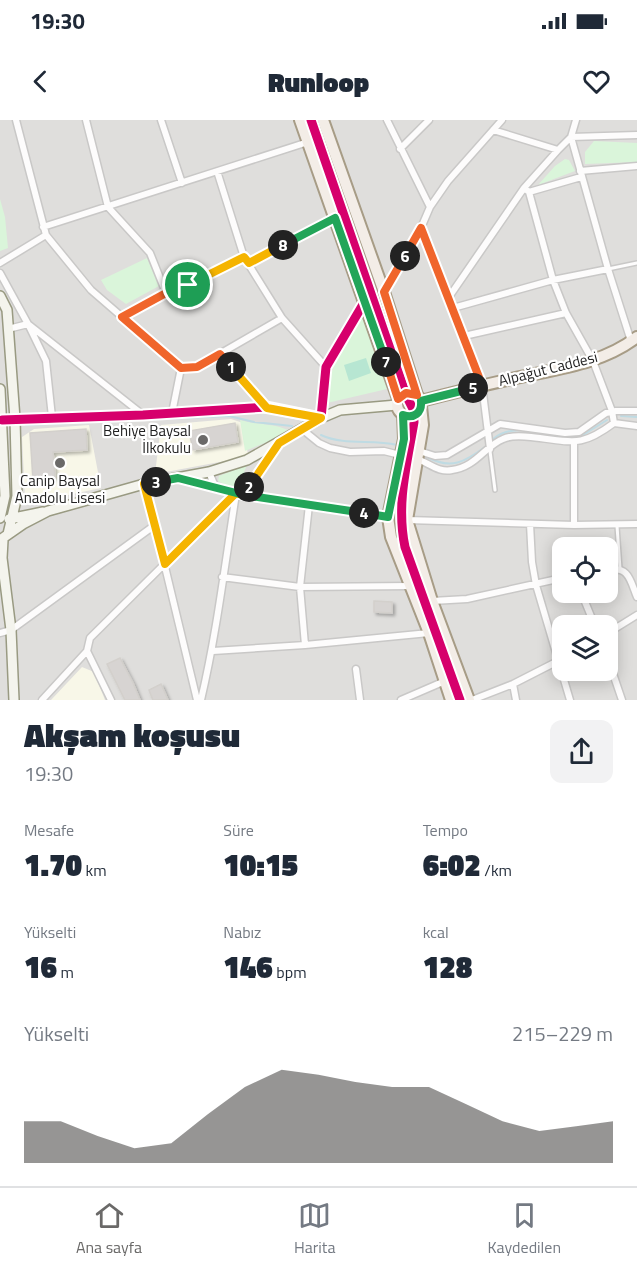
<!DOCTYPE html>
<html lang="tr">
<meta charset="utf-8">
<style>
:root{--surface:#fff;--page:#f2f2f3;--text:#1f2937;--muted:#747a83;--line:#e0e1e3;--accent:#6a6968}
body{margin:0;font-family:"Titillium Web",sans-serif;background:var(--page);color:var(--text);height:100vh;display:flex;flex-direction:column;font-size:22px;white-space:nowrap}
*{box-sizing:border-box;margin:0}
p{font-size:20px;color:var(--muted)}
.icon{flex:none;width:33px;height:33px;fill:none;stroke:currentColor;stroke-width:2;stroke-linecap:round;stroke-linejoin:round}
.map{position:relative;height:580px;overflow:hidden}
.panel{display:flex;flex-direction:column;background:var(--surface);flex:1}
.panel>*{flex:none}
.controls{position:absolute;left:552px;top:417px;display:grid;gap:12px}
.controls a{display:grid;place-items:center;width:66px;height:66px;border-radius:12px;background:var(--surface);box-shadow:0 3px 15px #0003;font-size:30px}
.pin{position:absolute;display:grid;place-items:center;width:51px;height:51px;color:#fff;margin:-26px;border:3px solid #fff;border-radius:50%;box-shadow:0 2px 6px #0007}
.km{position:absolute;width:30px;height:30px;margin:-15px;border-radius:50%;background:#222;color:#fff;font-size:16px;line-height:30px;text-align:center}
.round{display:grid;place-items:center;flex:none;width:63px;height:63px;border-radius:12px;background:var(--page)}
.head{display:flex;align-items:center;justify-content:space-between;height:102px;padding:0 24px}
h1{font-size:33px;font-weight:800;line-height:45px}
.figures{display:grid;grid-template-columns:repeat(3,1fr);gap:9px;height:102px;padding:6px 24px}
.figures div{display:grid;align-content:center}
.figures b{font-size:30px;font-weight:800}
.figures small{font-size:16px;font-weight:400}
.figures p{font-size:16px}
.chart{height:168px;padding:12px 24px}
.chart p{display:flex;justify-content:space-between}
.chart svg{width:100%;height:108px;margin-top:6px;fill:var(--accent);opacity:.7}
.status{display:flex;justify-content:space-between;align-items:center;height:42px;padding:0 30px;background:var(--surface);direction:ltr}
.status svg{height:16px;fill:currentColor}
header{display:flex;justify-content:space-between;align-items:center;height:78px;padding:0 24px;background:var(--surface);font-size:27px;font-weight:800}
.menu{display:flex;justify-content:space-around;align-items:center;height:84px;border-top:2px solid var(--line);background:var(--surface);font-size:16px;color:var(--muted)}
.menu a{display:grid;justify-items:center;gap:3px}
.menu .active{color:var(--accent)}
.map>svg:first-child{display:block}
.residential{fill:#dfdedc;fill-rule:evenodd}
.education{fill:#f8f7e8}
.park{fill:#daf5da}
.pitch{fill:#b7e6d2}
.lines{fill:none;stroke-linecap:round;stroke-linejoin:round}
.stream{stroke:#bfdbe3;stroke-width:2}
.building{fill:#d7d4d2;stroke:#d3d0cc;stroke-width:1.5;filter:url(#shadow)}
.lane-casing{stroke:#c9c8c7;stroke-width:6}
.street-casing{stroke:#c9c8c7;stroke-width:9}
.secondary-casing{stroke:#999a82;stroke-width:12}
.primary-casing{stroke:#a79c86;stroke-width:14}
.lane{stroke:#fdfcfc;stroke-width:3}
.street{stroke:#fdfcfc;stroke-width:6}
.secondary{stroke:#f4f4ed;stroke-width:9}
.primary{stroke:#f3ede7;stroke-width:10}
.cycleway-casing{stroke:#fff;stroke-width:13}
.cycleway{stroke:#d6006c;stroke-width:9}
.split-1-casing{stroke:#fff;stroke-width:12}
.split-2-casing{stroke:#fff;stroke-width:12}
.split-3-casing{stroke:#fff;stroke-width:12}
.split-4-casing{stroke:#fff;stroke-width:12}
.split-5-casing{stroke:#fff;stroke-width:12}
.split-6-casing{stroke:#fff;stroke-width:12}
.split-7-casing{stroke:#fff;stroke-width:12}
.split-8-casing{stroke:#fff;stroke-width:12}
.split-9-casing{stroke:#fff;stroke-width:12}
.split-1{stroke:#f0652b;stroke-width:8}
.split-2{stroke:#f5b400;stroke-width:8}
.split-3{stroke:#f5b400;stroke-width:8}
.split-4{stroke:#22a559;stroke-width:8}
.split-5{stroke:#22a559;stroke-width:8}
.split-6{stroke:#f0652b;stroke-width:8}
.split-7{stroke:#f0652b;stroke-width:8}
.split-8{stroke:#22a559;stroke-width:8}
.split-9{stroke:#f5b400;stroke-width:8}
.poi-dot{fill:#6a6968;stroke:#fff;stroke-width:2}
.labels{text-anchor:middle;stroke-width:4.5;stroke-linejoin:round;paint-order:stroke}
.street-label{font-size:15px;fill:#222;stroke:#fff}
.poi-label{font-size:15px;fill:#222;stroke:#fff;text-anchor:end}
</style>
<div class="status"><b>19:30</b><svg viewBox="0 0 49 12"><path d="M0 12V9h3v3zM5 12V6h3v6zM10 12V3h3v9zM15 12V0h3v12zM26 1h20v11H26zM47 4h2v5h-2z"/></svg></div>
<header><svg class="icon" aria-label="back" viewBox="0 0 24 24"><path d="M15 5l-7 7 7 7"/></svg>Runloop<svg class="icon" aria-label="heart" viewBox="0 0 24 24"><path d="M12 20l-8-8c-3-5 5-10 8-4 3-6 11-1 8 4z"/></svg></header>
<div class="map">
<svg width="637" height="580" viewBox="0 0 637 580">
<defs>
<filter id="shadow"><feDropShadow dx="2.5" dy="2.5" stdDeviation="1.5" flood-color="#0004"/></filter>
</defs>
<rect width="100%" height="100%" fill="#f0eeeb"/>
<path class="residential" d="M0 0H637V580H0ZM562 428H608V472H562ZM562 506H608V550H562Z"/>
<path class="education" d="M231 299 243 303 248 335 241 338 155 354 161 305Z
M89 305 101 368 30 383 27 381 25 378 22 317 34 309Z
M82 547 94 552 105 580H51Z"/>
<path class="park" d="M594 21 637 23V42L585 44V32Z
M565 39 569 40 575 51 538 65 555 46Z
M0 79 5 97 8 128 0 131Z
M147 138 159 166 126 184 107 170 101 160Z
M362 196 387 269 327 283C330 245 339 226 362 196Z
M240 300C256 305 273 303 288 310L267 322 245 331Z
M247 345 244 352 249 355 241 372 218 361 219 356Z"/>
<path class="pitch" d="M366 238 371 253 349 261 344 245Z"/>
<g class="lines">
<path class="stream" d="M621 296 637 297
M26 305 229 296 254 302 292 306
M321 315C345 326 371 319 397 325
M566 316 583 315 607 300
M493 319C512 303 539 313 561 315
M427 337C451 350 465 342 485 327"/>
</g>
<path class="building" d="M235 303 238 322 193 330 189 311Z
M86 309 87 330 53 332 55 357 51 360 33 361 30 313Z
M374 481 392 482V493L374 492Z
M120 538 133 563 140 580H125L107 544Z
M161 564 168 580H153L149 570Z"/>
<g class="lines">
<g class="lane-casing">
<path id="lane" d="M608 149 637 143
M490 331 495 370
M617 406 620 449"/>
</g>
<g class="street-casing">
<path id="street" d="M16 0 46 115 91 170 181 248 197 247 282 198
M86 0 108 87 150 133 166 173
M161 0 182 63
M387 0 430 87
M493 10 558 30 571 17 576 0
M400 29 429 0
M217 51 244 137 282 198 326 247
M580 51 637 46
M524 68 529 72 553 160 566 193 593 241 612 291 614 303
M529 72 581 57
M43 107 308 22
M421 108 482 265 490 329
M0 143 46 115
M249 143 335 99
M0 153 28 204 142 294
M384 172 421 108 430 87 448 61 502 0
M449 177 524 68 558 30
M453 188 553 160 608 149
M122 197C162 175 204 157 244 137
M8 209 28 204 46 241 52 297
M464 216 566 193
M631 221 608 149 571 17 637 15
M220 234 267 287
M172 293 181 248
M2 300 143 295 267 287 321 298 326 247 365 181
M303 310 319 323 330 328 350 332 384 331 400 335
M419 331 435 336 447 335 500 304 565 313 579 312 606 293 616 291H637
M417 339C429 343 439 353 452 350 476 347 485 326 503 319 511 315 522 316 531 317 572 321 579 329 614 303L637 306
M209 352 214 364 218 369
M180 359 244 375 388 397
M144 364 155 405
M244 375 279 323
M407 400 574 405 637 404
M530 404 532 442 536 465 570 580
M574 405V323
M608 450C629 446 630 460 637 477
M222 457 300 467 411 466
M581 472 595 506
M432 481 467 479 562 458
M0 513 11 510 155 405 197 580
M608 513 637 495
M305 525 300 467 309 385
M87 531 111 580
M213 531 305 525 429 513
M608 539 622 580
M356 549 360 580
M513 564 516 580
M42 580 87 531 90 518 236 373
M201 580C217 512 225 443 236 374
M401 580 445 561
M472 580 513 564 562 539"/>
</g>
<g class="secondary-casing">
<path id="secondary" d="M0 176 7 190 15 299 17 376 8 414
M0 269 5 376 0 398
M9 399 43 392
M0 420 23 404 48 391 144 364 209 352 247 340 321 298 340 290 397 285
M3 420 2 438 11 510 14 580"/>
</g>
<g class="primary-casing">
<path id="primary" d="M300 0 398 279
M323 0 384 172 417 275
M397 284a12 12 0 1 1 24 0a12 12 0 1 1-24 0Z
M421 281C451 273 480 266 511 259 554 249 601 245 637 217
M421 286 423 305 407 400 432 481 469 580
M403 295 404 319 388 397 391 417 429 513 451 580"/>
</g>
<use href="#lane" class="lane"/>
<use href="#street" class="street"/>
<use href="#secondary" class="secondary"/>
<use href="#primary" class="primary"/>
<g class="cycleway-casing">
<path id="cycleway" d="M311 0 406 275 413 289 414 302C407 344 396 384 405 427L460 580
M2 300 143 295 267 287 321 298 326 247 365 181"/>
</g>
<use href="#cycleway" class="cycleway"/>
</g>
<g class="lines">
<g class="split-1-casing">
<path id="split-1" d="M188 165 166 173 122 197 181 248 197 247 220 234 231 247"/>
</g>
<g class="split-2-casing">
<path id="split-2" d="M231 247 267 288 321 298 279 323 249 367"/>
</g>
<g class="split-3-casing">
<path id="split-3" d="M156 362 144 364 165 444 236 373 244 375 249 367"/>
</g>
<g class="split-4-casing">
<path id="split-4" d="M156 362 178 358 244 375 364 393"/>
</g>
<g class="split-5-casing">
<path id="split-5" d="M364 393 388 397 404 319 403 295C414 299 422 293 421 281L473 268"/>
</g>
<g class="split-6-casing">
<path id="split-6" d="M405 136 421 108 482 265 473 268"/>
</g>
<g class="split-7-casing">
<path id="split-7" d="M386 242 398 279 406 273 417 275 384 172 405 136"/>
</g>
<g class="split-8-casing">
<path id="split-8" d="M283 125 335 98 386 242"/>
</g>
<g class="split-9-casing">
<path id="split-9" d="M188 165 244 137 249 143 283 125"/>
</g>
<use href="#split-1" class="split-1"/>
<use href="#split-2" class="split-2"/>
<use href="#split-3" class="split-3"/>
<use href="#split-4" class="split-4"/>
<use href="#split-5" class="split-5"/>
<use href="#split-6" class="split-6"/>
<use href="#split-7" class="split-7"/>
<use href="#split-8" class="split-8"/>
<use href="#split-9" class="split-9"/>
</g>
<g class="poi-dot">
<circle cx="203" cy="320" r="6"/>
<circle cx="60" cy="343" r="6"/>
</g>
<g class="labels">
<g class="street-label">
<text transform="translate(548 249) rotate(-14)" y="5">Alpağut Caddesi</text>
</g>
<g class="poi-label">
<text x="191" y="316">Behiye Baysal<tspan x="191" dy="17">İlkokulu</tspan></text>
<text x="60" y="366" text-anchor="middle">Canip Baysal<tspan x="60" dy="17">Anadolu Lisesi</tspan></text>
</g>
</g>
</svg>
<div class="controls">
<a><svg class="icon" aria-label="locate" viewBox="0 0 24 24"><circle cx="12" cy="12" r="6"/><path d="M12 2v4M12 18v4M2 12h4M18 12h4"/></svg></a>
<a><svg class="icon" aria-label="layers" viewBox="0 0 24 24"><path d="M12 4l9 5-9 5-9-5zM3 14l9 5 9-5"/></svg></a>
</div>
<div class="pin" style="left:188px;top:165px;background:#1e9e55"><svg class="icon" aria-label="arrive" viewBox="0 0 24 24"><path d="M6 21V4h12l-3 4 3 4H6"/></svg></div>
<b class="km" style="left:231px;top:247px">1</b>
<b class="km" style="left:249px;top:367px">2</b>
<b class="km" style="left:156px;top:362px">3</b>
<b class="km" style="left:364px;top:393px">4</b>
<b class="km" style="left:473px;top:268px">5</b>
<b class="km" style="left:405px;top:136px">6</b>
<b class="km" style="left:386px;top:242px">7</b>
<b class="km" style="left:283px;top:125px">8</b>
</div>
<section class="panel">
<div class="head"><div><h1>Akşam koşusu</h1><p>19:30</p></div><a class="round"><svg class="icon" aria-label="share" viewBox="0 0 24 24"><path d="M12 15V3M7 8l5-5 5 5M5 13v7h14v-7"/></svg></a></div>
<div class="figures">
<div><p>Mesafe</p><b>1.70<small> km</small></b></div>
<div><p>Süre</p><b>10:15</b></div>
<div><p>Tempo</p><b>6:02<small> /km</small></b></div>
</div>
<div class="figures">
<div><p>Yükselti</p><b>16<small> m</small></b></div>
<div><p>Nabız</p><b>146<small> bpm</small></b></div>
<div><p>kcal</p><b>128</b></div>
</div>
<div class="chart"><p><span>Yükselti</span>215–229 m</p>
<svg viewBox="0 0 160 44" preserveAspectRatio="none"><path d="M0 44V27L10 27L20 33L30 38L40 36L50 24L60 13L70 6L80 8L90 11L100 13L110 13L120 20L130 27L140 31L150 29L160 27V44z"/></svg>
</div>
</section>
<nav class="menu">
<a class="active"><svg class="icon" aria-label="home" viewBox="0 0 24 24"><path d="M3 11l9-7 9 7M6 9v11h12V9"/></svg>Ana sayfa</a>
<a><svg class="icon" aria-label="map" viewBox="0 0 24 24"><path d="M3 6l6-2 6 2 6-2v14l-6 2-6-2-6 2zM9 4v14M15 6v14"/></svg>Harita</a>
<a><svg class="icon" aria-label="saved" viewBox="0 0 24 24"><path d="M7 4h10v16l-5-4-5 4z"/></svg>Kaydedilen</a>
</nav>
